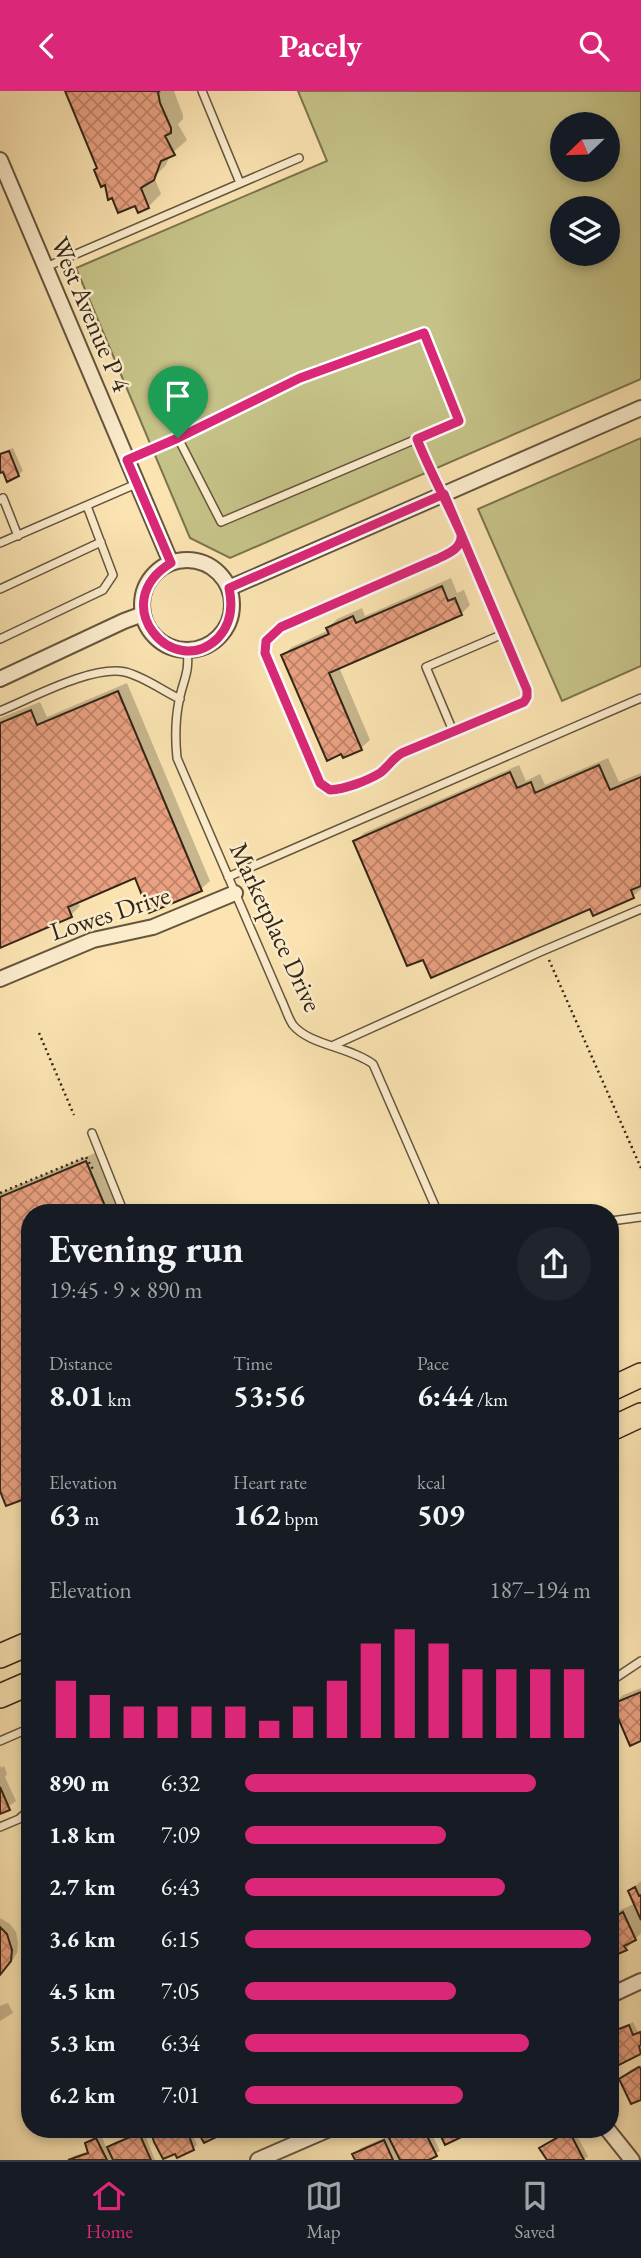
<!DOCTYPE html>
<meta charset="utf-8">
<style>
:root{--surface:#171b24;--page:#20242c;--text:#f1f3f6;--muted:#9ea1a6;--line:#363941;--accent:#db2777}
body{margin:0;font-family:"EB Garamond",serif;background:var(--page);color:var(--text);height:100vh;display:flex;flex-direction:column;font-size:26px;white-space:nowrap}
*{box-sizing:border-box;margin:0}
p{font-size:23px;color:var(--muted)}
.icon{flex:none;width:38px;height:38px;fill:none;stroke:currentColor;stroke-width:2;stroke-linecap:round;stroke-linejoin:round}
.map{position:relative;flex:1;overflow:hidden}
.details{position:absolute;left:21px;top:1113px;width:598px;height:934px;display:flex;flex-direction:column;background:var(--surface);border-radius:28px;box-shadow:0 4px 10px #0003}
.details>*{flex:none}
.needle{width:46px;rotate:247deg}
.controls{position:absolute;left:550px;top:21px;display:grid;gap:14px}
.controls a{display:grid;place-items:center;width:70px;height:70px;border-radius:50%;background:var(--surface);box-shadow:0 4px 10px #0003;font-size:35px}
.pin{position:absolute;display:grid;place-items:center;width:60px;height:60px;color:#fff;margin:-72px -30px;border-radius:50% 50% 50% 0;rotate:-45deg;box-shadow:0 0 7px #0007}
.pin .icon{rotate:45deg}
.round{display:grid;place-items:center;flex:none;width:74px;height:74px;border-radius:37px;background:var(--page)}
.head{display:flex;align-items:center;justify-content:space-between;height:119px;padding:0 28px}
h1{font-size:38px;font-weight:700;line-height:52px}
.metrics{display:grid;grid-template-columns:repeat(3,1fr);gap:10px;height:119px;padding:7px 28px}
.metrics div{display:grid;align-content:center}
.metrics b{font-size:30px;font-weight:700}
.metrics small{font-size:19px;font-weight:400}
.metrics p{font-size:19px}
.chart{height:196px;padding:14px 28px}
.chart p{display:flex;justify-content:space-between}
.chart svg{width:100%;height:126px;margin-top:7px;stroke:var(--accent);stroke-width:6}
ul{padding:0 28px;list-style:none;font-size:23px}
li{display:grid;grid-template-columns:112px 84px 1fr;align-items:center;height:52px}
li i{height:18px;border-radius:9px;background:var(--accent)}
header{display:flex;justify-content:space-between;align-items:center;height:91px;padding:0 28px;background:var(--accent);color:#fff;font-size:32px;font-weight:700}
.tab-bar{display:flex;justify-content:space-around;align-items:center;height:98px;border-top:2px solid var(--line);background:var(--surface);font-size:19px;color:var(--muted)}
.tab-bar a{display:grid;justify-items:center;gap:4px}
.tab-bar .active{color:var(--accent)}
.map>svg:first-child{display:block}
.grass{fill:#c5c287;stroke:#7c744e;stroke-width:2;fill-rule:evenodd}
.shadow{fill:#0003}
.building{fill:url(#building-cross-hatch);stroke:#322616;stroke-width:2}
.lines{fill:none;stroke-linecap:round;stroke-linejoin:round}
.lane-casing{stroke:#64563d;stroke-width:10}
.street-casing{stroke:#64563d;stroke-width:18}
.primary-casing{stroke:#322616;stroke-width:26}
.path{stroke:#322616;stroke-width:2.5;stroke-dasharray:2 3.5;stroke-linecap:butt}
.lane{stroke:#fcedcd;stroke-width:7}
.street{stroke:#fcedcd;stroke-width:14}
.primary{stroke:#fbe4b2;stroke-width:23}
.route-casing{stroke:#fff;stroke-width:14}
.route{stroke:#db2777;stroke-width:9}
.labels{text-anchor:middle;stroke-width:5;stroke-linejoin:round;paint-order:stroke}
.street-label{font-size:26px;fill:#322616;stroke:#fcedcd}
</style>
<header><svg class="icon" aria-label="back" viewBox="0 0 24 24"><path d="M15 5l-7 7 7 7"/></svg>Pacely<svg class="icon" aria-label="search" viewBox="0 0 24 24"><circle cx="10" cy="10" r="6"/><path d="M15 15l6 6"/></svg></header>
<div class="map">
<svg width="641" height="2069" viewBox="0 0 641 2069">
<defs>
<pattern id="building-cross-hatch" width="8" height="8" patternUnits="userSpaceOnUse" patternTransform="scale(1.75)"><rect width="8" height="8" fill="#eaa181"/><path d="M0 0l8 8M0 8l8-8" fill="none" stroke="#be8369"/></pattern>
</defs>
<rect width="100%" height="100%" fill="#fbe4b2"/>
<filter id="stains"><feTurbulence type="fractalNoise" baseFrequency=".00286" numOctaves="4"/><feColorMatrix values="0 0 0 0 .2 0 0 0 0 .09 0 0 0 0 .02 0 0 0 .5 -.17"/></filter>
<radialGradient id="worn" r=".72"><stop offset=".6" stop-color="#630" stop-opacity="0"/><stop offset="1" stop-color="#630" stop-opacity=".3"/></radialGradient>
<path class="grass" d="M298 0H641V288L230 467 190 447 76 177 327 70ZM562 33H607V79H562ZM562 117H607V163H562Z
M641 347V575L562 610 478 418Z"/>
<path class="shadow" d="M67 0H174L183 24V28L178 33 187 49 170 64 166 74 154 86 161 103 148 116 136 112 106 92Z
M13 357 23 380 18 384 0 380V362Z
M451 487 457 502 464 499 470 514 461 523 339 576 370 649 361 657 344 665 283 564 292 556 329 539 328 537 337 528 362 517 365 525Z
M127 592 210 790 201 798 136 785 77 810 80 815 71 824 0 854V627L40 611 47 626Z
M608 667 619 691 641 682V798L633 805 591 815 355 751 364 742 519 674 526 690 540 683 545 694Z
M95 1062 121 1122H30L0 1396V1102Z
M641 1597V1648L614 1613 623 1604Z
M0 1674 1 1677 4 1675 7 1683 5 1686 16 1710 0 1721Z
M641 1790V1842L626 1858 611 1864V1823L636 1812 630 1800Z
M0 1827 10 1833 16 1841 18 1852 17 1862 11 1871 0 1881Z
M8 1912 13 1922 0 1930V1915Z
M633 1931 638 1941 641 1939V1961L616 1973 611 1964V1942Z
M641 1974V2006L621 1988 630 1979Z
M143 2039 155 2069H71L74 2065 89 2060 87 2052 101 2044 107 2058 113 2052Z
M155 2039H191L197 2054 193 2058 153 2040Z
M404 2039H430L440 2060 423 2069H357L354 2064 361 2057 391 2044 392 2047Z
M570 2039H574L588 2065 584 2069H548L541 2057Z"/>
<path class="building" d="M65 0H160L158 1 160 12 171 37V42L165 45 175 64 161 70 154 89 141 97 149 117 138 122 135 115 118 122 112 107 108 109 105 94 101 96 94 79 97 77Z
M9 360 19 385 7 391 3 381 0 382V363Z
M442 495 448 510 455 507 462 524 329 582 362 659 343 667 341 663 327 670 281 564 329 543 326 537 353 525 356 532Z
M118 600 202 800 149 822 135 787 68 816 72 826 0 857V632L31 619 37 634Z
M599 674 610 699 641 686V795L631 799 634 807 593 825 590 818 431 887 423 869 407 875 353 750 510 681 517 697 531 691 535 702Z
M86 1070 108 1122H30V1406L6 1415 0 1400V1106Z
M641 1601V1650L630 1655 612 1613Z
M0 1696 10 1719 0 1723Z
M635 1796 639 1805 641 1804V1829L628 1800Z
M623 1821 636 1849 624 1855 627 1859 611 1866V1828Z
M0 1836 7 1843 12 1859 11 1870 0 1884Z
M629 1934 633 1944 640 1941 641 1944V1954L639 1955 641 1963 615 1976 611 1967V1941Z
M639 1976 641 1977V2009L631 2013 619 1988Z
M154 2039H187L194 2059 177 2067 175 2063 163 2068 154 2051 151 2040Z
M197 2039H231L204 2052Z
M407 2039H424L437 2065 429 2069H400L389 2047Z
M438 2039H473L474 2040 445 2054Z
M569 2040 584 2069H547L539 2057Z
M139 2042 151 2069H113L107 2056Z
M96 2047 107 2069H68L88 2062 85 2052Z
M384 2049 393 2069H355L352 2063Z"/>
<g class="lines">
<g class="lane-casing">
<path id="lane" d="M202 0 240 92
M46 176 299 67
M417 348C422 360 425 372 431 384 438 396 463 435 462 448 461 459 446 464 437 468L281 536 266 550 265 563 272 579 320 692 325 698 343 697 379 682 402 662 524 611 527 606V599L462 448
M127 369 178 347 300 287 424 242 459 330 221 431 178 347
M0 409 3 407 18 445
M0 452 136 393
M0 498 101 451
M0 548 103 499 113 484 87 415
M187 559C190 582 183 589 179 610 175 630 175 647 177 667L281 908C285 916 288 927 293 934 309 954 350 956 373 973L438 1122
M0 620C32 607 92 574 125 581 143 585 163 600 180 608
M453 640 426 576 503 543
M228 786 641 607
M334 954 540 861 641 818
M92 1042 124 1122
M611 1130 641 1126
M611 1590 641 1570
M0 1650 30 1637
M0 1736 19 1728 30 1718"/>
</g>
<g class="street-casing">
<path id="street" d="M0 69 171 472
M142 514a45 45 0 1 1 90 0a45 45 0 1 1-90 0Z
M229 497 641 317
M0 588 124 530 143 523
M0 888 93 849 153 836 235 802
M611 1904 641 1890
M608 2039 632 2069
M258 2069 327 2039"/>
</g>
<g class="primary-casing">
<path id="primary" d="M611 1298 641 1284
M611 1338 641 1324
M0 1565 30 1552
M0 1605 30 1592"/>
</g>
<path class="path" d="M549 869 641 1077
M39 942 74 1024
M0 1102 86 1066 94 1080"/>
<use href="#lane" class="lane"/>
<use href="#street" class="street"/>
<use href="#primary" class="primary"/>
</g>
<g class="lines">
<g class="route-casing">
<path id="route" d="M178 347 127 369 171 472C105 512 173 591 218 547 232 532 233 515 229 497L444 403 527 599V606L524 611 402 662C393 667 388 676 380 682 367 690 345 698 330 699L320 692 265 562 266 550 281 536 437 468C448 463 463 457 461 443 447 411 430 381 417 348L459 330 424 242 300 287 178 347"/>
</g>
<use href="#route" class="route"/>
</g>
<g class="labels">
<g class="street-label">
<text transform="translate(91 223) rotate(67)" y="9">West Avenue P 4</text>
<text transform="translate(110 822) rotate(-18)" y="9">Lowes Drive</text>
<text transform="translate(276 836) rotate(65)" y="9">Marketplace Drive</text>
</g>
</g>
<rect width="100%" height="100%" filter="url(#stains)"/>
<rect width="100%" height="100%" fill="url(#worn)"/>
</svg>
<div class="controls">
<a><svg class="needle" viewBox="-14 -14 28 28"><path d="M0-13l5 13h-10z" fill="#e53935"/><path d="M0 13l5-13h-10z" fill="#9ea1a6"/></svg></a>
<a><svg class="icon" aria-label="layers" viewBox="0 0 24 24"><path d="M12 4l9 5-9 5-9-5zM3 14l9 5 9-5"/></svg></a>
</div>
<div class="pin" style="left:178px;top:347px;background:#1e9e55"><svg class="icon" aria-label="arrive" viewBox="0 0 24 24"><path d="M6 21V4h12l-3 4 3 4H6"/></svg></div>
<section class="details">
<div class="head"><div><h1>Evening run</h1><p>19:45 · 9 × 890 m</p></div><a class="round"><svg class="icon" aria-label="share" viewBox="0 0 24 24"><path d="M12 15V3M7 8l5-5 5 5M5 13v7h14v-7"/></svg></a></div>
<div class="metrics">
<div><p>Distance</p><b>8.01<small> km</small></b></div>
<div><p>Time</p><b>53:56</b></div>
<div><p>Pace</p><b>6:44<small> /km</small></b></div>
</div>
<div class="metrics">
<div><p>Elevation</p><b>63<small> m</small></b></div>
<div><p>Heart rate</p><b>162<small> bpm</small></b></div>
<div><p>kcal</p><b>509</b></div>
</div>
<div class="chart"><p><span>Elevation</span>187–194 m</p>
<svg viewBox="0 0 160 44" preserveAspectRatio="none"><path d="M5 44V24M15 44V29M25 44V33M35 44V33M45 44V33M55 44V33M65 44V38M75 44V33M85 44V24M95 44V11M105 44V6M115 44V11M125 44V20M135 44V20M145 44V20M155 44V20"/></svg>
</div>
<ul>
<li><b>890 m</b>6:32<i style="width:84%"></i></li>
<li><b>1.8 km</b>7:09<i style="width:58%"></i></li>
<li><b>2.7 km</b>6:43<i style="width:75%"></i></li>
<li><b>3.6 km</b>6:15<i style="width:100%"></i></li>
<li><b>4.5 km</b>7:05<i style="width:61%"></i></li>
<li><b>5.3 km</b>6:34<i style="width:82%"></i></li>
<li><b>6.2 km</b>7:01<i style="width:63%"></i></li>
</ul>
</section>
</div>
<nav class="tab-bar">
<a class="active"><svg class="icon" aria-label="home" viewBox="0 0 24 24"><path d="M3 11l9-7 9 7M6 9v11h12V9"/></svg>Home</a>
<a><svg class="icon" aria-label="map" viewBox="0 0 24 24"><path d="M3 6l6-2 6 2 6-2v14l-6 2-6-2-6 2zM9 4v14M15 6v14"/></svg>Map</a>
<a><svg class="icon" aria-label="saved" viewBox="0 0 24 24"><path d="M7 4h10v16l-5-4-5 4z"/></svg>Saved</a>
</nav>
